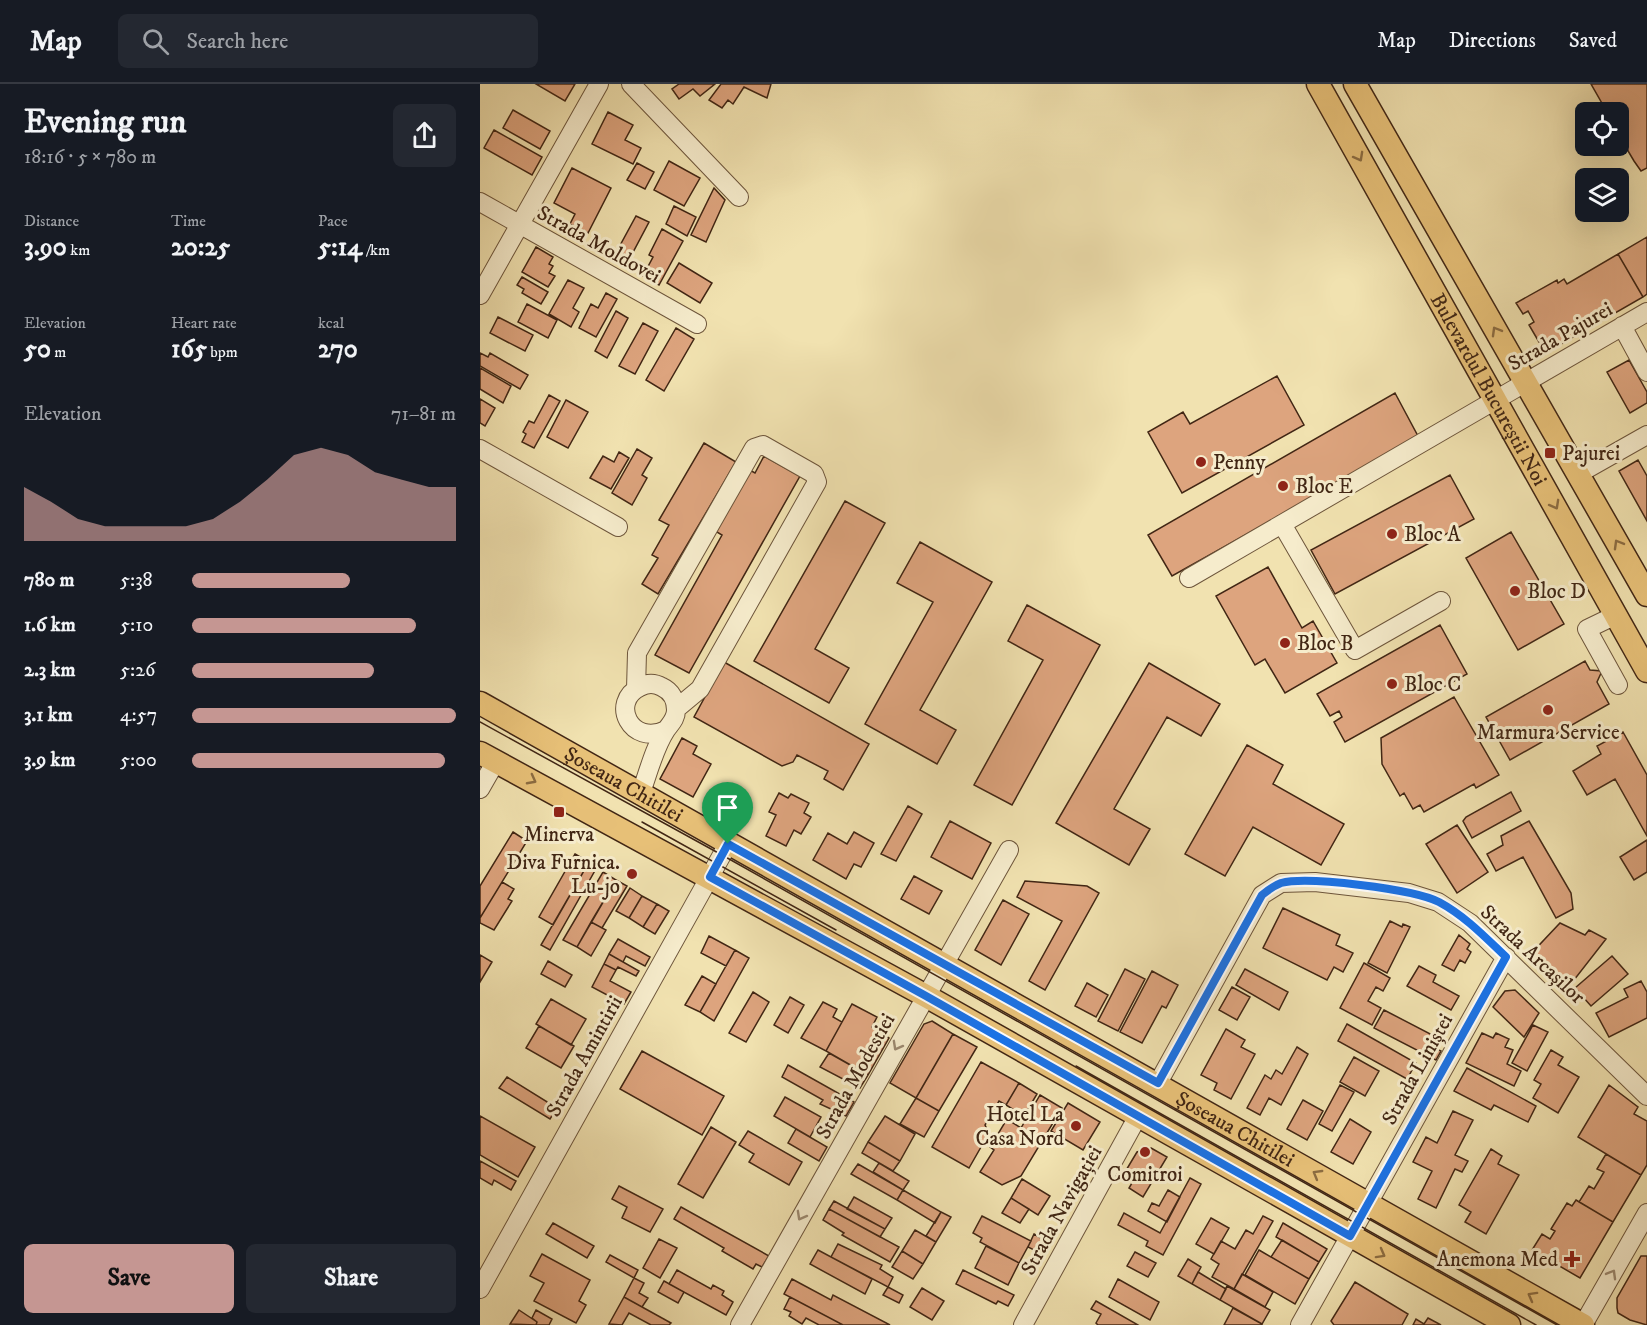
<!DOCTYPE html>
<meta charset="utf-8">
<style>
:root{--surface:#171b24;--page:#242831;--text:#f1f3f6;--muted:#9ea1a6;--line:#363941;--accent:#c59692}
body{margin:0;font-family:"IM FELL DW Pica",serif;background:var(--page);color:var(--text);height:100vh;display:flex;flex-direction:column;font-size:22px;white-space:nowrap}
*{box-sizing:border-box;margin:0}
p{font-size:20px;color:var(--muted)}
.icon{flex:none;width:33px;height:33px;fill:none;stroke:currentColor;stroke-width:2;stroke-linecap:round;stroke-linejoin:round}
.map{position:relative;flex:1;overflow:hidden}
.panel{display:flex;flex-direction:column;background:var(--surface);width:480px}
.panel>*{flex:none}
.controls{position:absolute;left:1095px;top:18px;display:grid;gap:12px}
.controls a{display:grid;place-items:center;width:54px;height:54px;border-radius:9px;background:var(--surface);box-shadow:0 6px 24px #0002;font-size:30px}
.pin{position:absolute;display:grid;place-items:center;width:51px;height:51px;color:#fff;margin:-62px -26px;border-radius:50% 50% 50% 0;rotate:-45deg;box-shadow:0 0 6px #0007}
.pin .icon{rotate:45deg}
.round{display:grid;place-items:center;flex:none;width:63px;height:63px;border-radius:9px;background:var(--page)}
.headline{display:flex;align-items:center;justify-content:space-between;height:102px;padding:0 24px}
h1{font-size:33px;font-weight:700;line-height:45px}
.figures{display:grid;grid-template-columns:repeat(3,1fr);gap:9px;height:102px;padding:6px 24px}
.figures div{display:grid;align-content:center}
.figures b{font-size:26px;font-weight:700}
.figures small{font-size:16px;font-weight:400}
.figures p{font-size:16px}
.chart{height:168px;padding:12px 24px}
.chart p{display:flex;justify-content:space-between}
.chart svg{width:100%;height:108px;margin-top:6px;fill:var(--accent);opacity:.7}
.primary-button{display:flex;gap:12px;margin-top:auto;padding:12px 24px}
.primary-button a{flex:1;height:69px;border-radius:9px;background:var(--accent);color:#111;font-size:24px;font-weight:700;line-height:69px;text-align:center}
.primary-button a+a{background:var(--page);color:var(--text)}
ul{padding:0 24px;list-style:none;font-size:20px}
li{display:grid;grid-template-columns:96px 72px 1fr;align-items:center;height:45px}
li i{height:15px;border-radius:8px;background:var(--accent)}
header{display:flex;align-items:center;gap:36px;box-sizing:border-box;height:84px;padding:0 30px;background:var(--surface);border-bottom:2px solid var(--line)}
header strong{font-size:28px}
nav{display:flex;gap:33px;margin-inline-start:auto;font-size:21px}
.search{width:420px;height:54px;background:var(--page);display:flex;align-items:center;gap:15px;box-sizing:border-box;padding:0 21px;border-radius:9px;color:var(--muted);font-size:22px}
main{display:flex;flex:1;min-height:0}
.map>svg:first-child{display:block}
.building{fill:#dda47e;stroke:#412614;stroke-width:1.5}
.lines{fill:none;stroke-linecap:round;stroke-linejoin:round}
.minor-casing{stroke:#6d553b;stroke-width:20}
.major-casing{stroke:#412614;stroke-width:25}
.minor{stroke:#f6eccc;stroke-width:18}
.major{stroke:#e8c178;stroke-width:22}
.tram{stroke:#412614;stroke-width:1.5}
.oneway{stroke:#8c6c41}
.oneway2{stroke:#9c8970}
.route-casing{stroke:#fff;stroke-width:12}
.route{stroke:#1a73e8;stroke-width:8}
.poi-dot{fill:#8f2418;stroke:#f6eccc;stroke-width:2}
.labels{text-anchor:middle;stroke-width:6;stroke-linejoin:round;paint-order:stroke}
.street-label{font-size:21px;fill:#412614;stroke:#f6eccc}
.poi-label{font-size:21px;fill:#412614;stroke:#f6eccc;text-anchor:start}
</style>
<header>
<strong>Map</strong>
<div class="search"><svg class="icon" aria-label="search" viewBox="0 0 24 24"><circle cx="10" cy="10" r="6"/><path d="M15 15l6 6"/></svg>Search here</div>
<nav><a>Map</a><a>Directions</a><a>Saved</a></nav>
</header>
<main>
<section class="panel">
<div class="headline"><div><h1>Evening run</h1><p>18:16 · 5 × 780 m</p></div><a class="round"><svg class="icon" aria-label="share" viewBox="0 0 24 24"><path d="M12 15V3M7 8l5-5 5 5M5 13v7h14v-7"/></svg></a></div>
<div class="figures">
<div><p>Distance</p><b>3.90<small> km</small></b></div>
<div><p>Time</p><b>20:25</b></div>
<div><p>Pace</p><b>5:14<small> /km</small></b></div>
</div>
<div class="figures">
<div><p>Elevation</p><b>50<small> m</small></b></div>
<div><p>Heart rate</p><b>165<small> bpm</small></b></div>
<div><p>kcal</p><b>270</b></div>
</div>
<div class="chart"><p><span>Elevation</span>71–81 m</p>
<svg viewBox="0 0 160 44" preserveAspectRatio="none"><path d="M0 44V22L10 28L20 35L30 38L40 38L50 38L60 38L70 35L80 28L90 19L100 9L110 6L120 9L130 16L140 19L150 22L160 22V44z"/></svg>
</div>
<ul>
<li><b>780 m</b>5:38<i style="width:60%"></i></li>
<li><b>1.6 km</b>5:10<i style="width:85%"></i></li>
<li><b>2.3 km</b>5:26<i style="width:69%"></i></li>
<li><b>3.1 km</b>4:57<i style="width:100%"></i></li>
<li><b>3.9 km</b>5:00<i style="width:96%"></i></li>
</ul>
<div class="primary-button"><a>Save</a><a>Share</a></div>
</section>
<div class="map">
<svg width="1167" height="1241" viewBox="0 0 1167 1241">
<rect width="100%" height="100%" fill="#f1e2b0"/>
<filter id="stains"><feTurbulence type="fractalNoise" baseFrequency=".00333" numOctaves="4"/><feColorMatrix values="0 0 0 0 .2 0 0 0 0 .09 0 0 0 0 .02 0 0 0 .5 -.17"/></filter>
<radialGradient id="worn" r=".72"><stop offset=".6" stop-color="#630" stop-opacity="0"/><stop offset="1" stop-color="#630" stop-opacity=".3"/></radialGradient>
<path class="building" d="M56 0H95L85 17Z
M199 0H235L220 12 213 5 199 15 192 5Z
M241 0H291L287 14 264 3 253 20 248 16 242 24 229 16Z
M1111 0H1167V84L1161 87 1154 77 1138 50V28H1127Z
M33 26 70 47 60 65 23 44Z
M128 28 153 41 145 56 161 64 153 80 112 60Z
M14 46 62 73 52 91 4 64Z
M189 77 220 94 204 122 174 106Z
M157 79 174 88 165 105 147 96Z
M92 84 131 104 108 149 90 140 95 130 74 119Z
M234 104 245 116 226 158 211 151Z
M194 122 216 133 207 152 186 140Z
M156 132 169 138 150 174 137 167Z
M182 145 203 157 179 201 163 192 173 173 169 171Z
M1167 153V210L1163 213 1138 170Z
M56 163 73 173 69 180 73 182 69 189 75 192 68 203 42 188Z
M1138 170 1163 213 1076 263 1059 258 1049 241 1054 238 1048 227 1043 230 1036 219 1077 196 1078 199 1084 195 1087 200Z
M199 179 232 199 220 219 187 199Z
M42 193 68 208 61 220 42 209 44 205 37 201Z
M88 196 104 204 93 224 99 228 91 243 69 230Z
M126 209 137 215 116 253 99 244 111 220 118 224Z
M47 220 77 236 68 254 38 238Z
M136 227 148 234 127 274 115 267Z
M18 233 53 251 45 267 10 249Z
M163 239 178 247 155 290 139 282Z
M196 244 214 255 184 307 166 296Z
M0 269 8 273 10 269 48 291 40 305 0 282Z
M1149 276 1167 308V319L1150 329 1127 288Z
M0 284 31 302 23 319 0 305Z
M797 292 824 341 702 409 668 348 703 328 710 340Z
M915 309 939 354 692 492 668 451Z
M69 311 80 317 54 364 42 358 46 350 43 348 49 337 54 339Z
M0 315 15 324 5 342 0 339Z
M86 316 108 328 88 364 67 353Z
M224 359 256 378 178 510 162 500 178 474 172 471 189 441 179 436Z
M157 365 172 374 162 391 167 394 152 421 132 409Z
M139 368 149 374 131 405 110 394 123 372 134 378Z
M284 372 320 392 209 589 175 571 242 451 232 445 266 384 275 389Z
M1158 376 1167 392V437L1139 387Z
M970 391 994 435 855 510 831 466Z
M365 417 405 439 335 565 369 584 349 619 274 577Z
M1031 448 1084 540 1038 566 986 474Z
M440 458 512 498 440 626 476 646 457 680 385 640 453 518 417 499Z
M788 483 822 544 833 537 857 579 805 609 785 575 775 581 736 512Z
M547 521 620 561 532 721 494 701 563 576 528 557Z
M960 541 987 590 865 658 854 638 862 633 859 627 850 632 837 610Z
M1105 577 1110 586 1122 587 1117 598 1129 620 1030 676 1006 633Z
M244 578 389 660 363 706 344 695 348 687 317 671 313 678 302 682 214 633Z
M669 579 740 620 721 652 687 633 634 725 670 745 649 781 576 739Z
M974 613 1019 691 996 704 994 700 944 728 940 721 933 725 924 709 920 712 902 680 901 654Z
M1143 648 1167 691V752L1135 695 1107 711 1093 687 1121 670 1117 662Z
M202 654 217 662 213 670 231 680 213 713 180 695Z
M767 661 803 681 793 700 864 740 841 781 773 743 745 792 705 770Z
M1031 708 1041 727 992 754 983 737 986 733Z
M299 709 308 714 311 710 329 719 324 729 331 733 321 750 314 746 306 762 286 752 296 731 289 728Z
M428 722 442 730 416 777 401 770Z
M470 737 511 759 492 795 451 773Z
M1049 737 1091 809 1093 825 1076 834 1043 773 1016 787 1007 770 1023 761 1021 752Z
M977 741 1008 788 977 809 946 760Z
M33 748 47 757 0 834V802Z
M374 748 394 759 381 783 374 780 366 795 333 776 348 749 367 760Z
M1167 756V788L1154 796 1140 773Z
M95 770 109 778 73 841 59 833Z
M109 778 117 783 70 866 61 861Z
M123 788 136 796 97 863 83 856Z
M434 792 462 807 449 830 421 815Z
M136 796 147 802 122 844 111 838Z
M545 797 607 802 619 809 565 906 549 897 582 837 537 813Z
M22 798 34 805 28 815 32 817 14 846 0 839V834Z
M150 804 162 812 149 834 136 827Z
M162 812 177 820 163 843 149 834Z
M523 816 549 830 521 881 495 866Z
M177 820 189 827 175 850 163 843Z
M803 824 860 851 856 861 873 869 863 888 854 883 847 896 783 864Z
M910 837 922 843 923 840 930 843 907 889 888 879Z
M111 838 126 846 111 872 97 863Z
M1080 839 1105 851 1109 846 1126 855 1087 905 1047 874Z
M979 851 990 860 987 865 991 868 985 879 980 876 974 887 962 881Z
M229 852 255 866 246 882 221 869Z
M138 855 170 873 165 882 146 872 143 878 129 870Z
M255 866 269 874 234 937 220 928Z
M129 870 159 887 156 892 138 883 136 886 124 880Z
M0 871 12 878 0 898Z
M1132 872 1148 890 1111 922 1095 904Z
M68 877 92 891 85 903 61 890Z
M884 879 910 894 903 907 896 903 888 917 901 924 892 941 860 924Z
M124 880 136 886 130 897 151 908 144 920 112 903Z
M939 882 956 891 953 898 979 912 971 926 927 902Z
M645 885 665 895 638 947 618 937Z
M765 885 808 908 799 926 756 901Z
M672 887 698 901 686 924 682 922 662 959 640 948Z
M222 892 236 900 220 928 205 921Z
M1161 897 1167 908V934L1129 953 1116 929 1148 913 1144 905Z
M607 899 628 911 616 933 595 922Z
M752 903 770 913 757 936 739 926Z
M1035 906 1059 929 1044 953 1013 923 1025 907Z
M273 908 289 918 266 958 249 949Z
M310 913 324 921 308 949 294 941Z
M71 915 106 935 91 961 56 940Z
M343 918 357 925 353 933 362 938 346 967 321 954Z
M372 920 397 933 392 943 409 954 388 991 346 967Z
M904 926 960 955 955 964 961 967 956 976 894 944Z
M452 937 473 950 436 1014 410 999 444 940Z
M867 940 936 979 927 995 858 957Z
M1053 941 1068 948 1047 987 1032 979Z
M59 942 94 962 81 984 46 964Z
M746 945 765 956 761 963 775 970 751 1015 734 1006 737 999 721 991Z
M1002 949 1013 954 1016 949 1029 955 1025 963 1033 966 1027 980 1041 987 1034 1002 986 979Z
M473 950 497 963 459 1027 436 1014Z
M817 963 828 970 801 1021 789 1014 780 1031 767 1024 785 991 791 995 796 986 802 990Z
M1071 966 1083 973 1078 981 1099 993 1078 1029 1053 1014 1061 1000 1054 996Z
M162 967 244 1012 222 1051 140 1005Z
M349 969 388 991 380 1004 340 983Z
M874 973 899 987 885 1012 860 998Z
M501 978 539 999 526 1021 519 1017 505 1041 509 1049 489 1084 452 1063Z
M308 981 374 1018 366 1032 340 1020 343 1016 302 993Z
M987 984 1056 1022 1048 1038 1014 1021 1011 1026 974 1007Z
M27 993 77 1024 70 1035 19 1004Z
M539 999 557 1010 544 1032 526 1021Z
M860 1001 874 1008 852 1047 839 1040Z
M1129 1001 1158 1023 1154 1030 1167 1037V1081L1161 1091 1098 1053Z
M560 1011 582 1024 541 1092 522 1101 500 1088 514 1066 510 1063 527 1035 541 1044Z
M305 1013 341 1033 330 1053 294 1032Z
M436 1014 459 1027 444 1053 420 1040Z
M823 1016 843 1027 827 1056 807 1045Z
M588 1019 620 1038 603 1066 571 1047Z
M973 1027 993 1036 975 1071 988 1077 982 1088 975 1085 956 1124 938 1115 952 1087 933 1078 946 1053 957 1059Z
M0 1032 55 1063 38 1093 0 1071Z
M405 1032 435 1050 420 1077 388 1058Z
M870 1035 891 1048 873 1080 851 1068Z
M231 1043 256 1058 223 1114 198 1100Z
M316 1045 347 1063 339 1077 308 1059Z
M268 1047 322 1078 309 1101 269 1078 274 1070 259 1061Z
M388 1058 420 1077 413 1087 382 1069Z
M671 1064 687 1073 663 1113 649 1104 652 1099 642 1093 657 1068Z
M1011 1065 1022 1072 1018 1080 1039 1091 1006 1150 985 1138 991 1128 979 1121Z
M1126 1070 1161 1091 1133 1138 1099 1118 1109 1102 1114 1105 1124 1088 1117 1085Z
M0 1077 36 1097 31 1106 14 1096 12 1101 0 1094Z
M399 1079 429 1097 423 1106 393 1088Z
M378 1080 423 1106 417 1116 371 1090Z
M710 1094 721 1100 683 1171 666 1162 668 1157 638 1141 644 1129 680 1149Z
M542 1095 570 1112 558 1131 531 1114Z
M139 1102 183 1125 170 1148 142 1134 147 1123 132 1115Z
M423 1106 461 1128 455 1139 417 1116Z
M688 1106 700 1113 687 1138 668 1127 672 1119 679 1122Z
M374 1113 412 1134 405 1145 367 1125Z
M531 1114 549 1125 540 1139 522 1129Z
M1096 1116 1133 1138 1100 1194 1052 1166 1062 1150 1070 1155 1075 1147 1071 1145 1087 1119 1092 1122Z
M354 1117 405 1145 400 1153 349 1125Z
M201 1123 289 1172 282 1183 276 1180 273 1185 242 1167 244 1164 194 1135Z
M349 1125 419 1163 410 1178 362 1151 364 1149 343 1136Z
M461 1128 471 1133 456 1158 446 1152Z
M502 1132 551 1157 539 1179 500 1158 502 1154 493 1149Z
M783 1132 793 1137 754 1205 732 1193 739 1180 731 1175 741 1157 755 1165 766 1146 773 1150Z
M731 1134 749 1144 734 1170 716 1160Z
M73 1139 114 1162 107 1174 66 1150Z
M803 1139 847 1165 839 1178 796 1153Z
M435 1146 456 1158 443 1180 422 1167Z
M554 1150 566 1157 560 1169 548 1163Z
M179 1155 197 1164 180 1194 163 1184Z
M802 1156 839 1178 829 1195 791 1173Z
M358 1160 402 1181 400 1185 413 1193 408 1203 351 1173Z
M506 1162 539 1179 528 1201 495 1184Z
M338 1166 392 1195 385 1210 330 1180Z
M779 1166 829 1195 815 1220 765 1191Z
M422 1167 443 1180 433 1195 412 1183Z
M655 1168 676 1179 668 1193 647 1182Z
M62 1170 110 1196 99 1217 106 1221 96 1239 54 1217 64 1199 50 1192Z
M130 1171 158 1186 154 1194 126 1178Z
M1161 1172H1167V1241L1150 1236 1138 1229 1137 1224V1214Z
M708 1175 721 1183 712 1200 698 1192Z
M197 1186 231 1205 233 1201 244 1207 242 1211 253 1218 246 1231 189 1200Z
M483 1186 534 1211 528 1222 518 1217 516 1220 476 1200Z
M718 1188 746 1205 740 1216 712 1200Z
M762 1190 793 1208 785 1223 754 1205Z
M154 1194 164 1199 159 1209 168 1214 162 1223 144 1213Z
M312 1195 351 1216 353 1211 410 1241H363L304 1210Z
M638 1195 679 1218 670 1236 629 1213Z
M184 1197 204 1208 198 1219 178 1208Z
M875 1198 928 1230 922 1241H854L851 1237Z
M747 1202 790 1226 782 1240 740 1216Z
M408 1203 423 1211 419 1219 403 1211Z
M442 1204 464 1217 452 1236 430 1223Z
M144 1213 191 1239 189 1241H171L149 1229 142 1241 129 1240Z
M310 1213 363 1241H339L326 1234 322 1240 309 1232 311 1228 304 1225Z
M616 1217 658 1241H618L616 1239 621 1230 611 1225Z
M753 1224 782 1240V1241H744Z
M39 1226 57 1238 56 1241 30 1240Z
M56 1226 72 1235 69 1241H56L57 1238 52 1234Z
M948 1234 961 1241H933L936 1235 944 1240Z"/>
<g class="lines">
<g class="minor-casing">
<path id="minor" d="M151 0 259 113
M0 118 217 240
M0 211 119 0
M1142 242 1167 288
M0 365 138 443
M1098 390 1167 351
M802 440 875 566 961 517
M709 494 1167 228
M1136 531 1107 545 1138 601
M156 605 157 569 274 364 283 361 334 390 337 398 220 605 196 625
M0 705 16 677
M160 711C168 690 174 664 186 646 191 639 196 635 196 626 196 616 191 607 182 603 175 599 167 599 160 603 129 618 151 663 186 646
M678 999 782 811 801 799 835 798 929 809 958 818 990 839 1167 1012
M0 1205 248 760
M260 1241 529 766
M543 1241 658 1032
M820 1241 1026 873
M1103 1241 1167 1129"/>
</g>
<g class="major-casing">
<g id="major">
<path id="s1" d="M838 0 1167 587"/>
<path d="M875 0 1167 511"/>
<path id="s2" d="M0 619 1103 1241"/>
<path d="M0 669 446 912 1029 1241"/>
</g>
</g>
<use href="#minor" class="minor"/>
<use href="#major" class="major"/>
<path class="tram" d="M0 638 242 771 1077 1241
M162 738 356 846
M596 982 1056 1241"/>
</g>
<defs><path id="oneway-chevron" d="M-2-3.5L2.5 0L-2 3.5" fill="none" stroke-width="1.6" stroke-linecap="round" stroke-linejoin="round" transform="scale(1.5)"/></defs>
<g class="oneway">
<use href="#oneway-chevron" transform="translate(879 73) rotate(61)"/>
<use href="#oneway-chevron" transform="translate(1016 247) rotate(-120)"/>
<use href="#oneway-chevron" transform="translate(1075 421) rotate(61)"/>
<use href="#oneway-chevron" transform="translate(1138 460) rotate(-120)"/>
<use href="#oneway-chevron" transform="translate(52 696) rotate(28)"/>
<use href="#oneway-chevron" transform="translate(837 1090) rotate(-150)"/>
<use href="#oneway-chevron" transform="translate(901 1170) rotate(29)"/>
<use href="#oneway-chevron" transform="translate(1052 1212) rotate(-151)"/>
</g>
<g class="oneway2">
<use href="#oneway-chevron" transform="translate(417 962) rotate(119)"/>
<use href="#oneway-chevron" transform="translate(321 1132) rotate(119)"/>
<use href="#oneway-chevron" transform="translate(1132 1190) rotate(-60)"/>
</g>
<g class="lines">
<g class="route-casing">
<path id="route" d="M248 760 678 999 782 811C788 806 793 802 801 799 828 792 933 805 959 818 985 832 1005 853 1026 873L870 1152 446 912 230 793Z"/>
</g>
<use href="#route" class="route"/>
</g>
<g class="poi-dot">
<rect x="1064" y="363" width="12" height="12" rx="3"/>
<circle cx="721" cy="378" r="6"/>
<circle cx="803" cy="402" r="6"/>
<circle cx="912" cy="450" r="6"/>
<circle cx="1035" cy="507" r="6"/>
<circle cx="805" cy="559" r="6"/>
<circle cx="912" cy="600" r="6"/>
<circle cx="1068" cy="626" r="6"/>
<rect x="73" y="722" width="12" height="12" rx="3"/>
<circle cx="152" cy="790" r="6"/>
<circle cx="596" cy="1042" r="6"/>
<circle cx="665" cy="1068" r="6"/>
<path d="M1089 1166h6v6h6v6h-6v6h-6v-6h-6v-6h6z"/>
</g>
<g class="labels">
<g class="street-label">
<text transform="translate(119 160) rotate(29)" y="7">Strada Moldovei</text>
<text transform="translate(1080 252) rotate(-30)" y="7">Strada Pajurei</text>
<text dy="7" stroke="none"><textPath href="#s1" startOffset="350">Bulevardul Bucureștii Noi</textPath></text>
<text dy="7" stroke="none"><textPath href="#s2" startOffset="165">Șoseaua Chitilei</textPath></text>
<text transform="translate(1053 870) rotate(43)" y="7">Strada Arcașilor</text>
<text transform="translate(104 972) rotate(-61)" y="7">Strada Amintirii</text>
<text transform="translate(937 985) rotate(-61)" y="7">Strada Liniștei</text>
<text transform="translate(375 992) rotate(-61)" y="7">Strada Modestiei</text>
<text dy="7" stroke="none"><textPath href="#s2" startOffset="867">Șoseaua Chitilei</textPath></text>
<text transform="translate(581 1126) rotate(-61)" y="7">Strada Navigației</text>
</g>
<g class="poi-label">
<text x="1082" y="376">Pajurei</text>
<text x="733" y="385">Penny</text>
<text x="815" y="409">Bloc E</text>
<text x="924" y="457">Bloc A</text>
<text x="1047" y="514">Bloc D</text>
<text x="817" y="566">Bloc B</text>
<text x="924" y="607">Bloc C</text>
<text x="1068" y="655" text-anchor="middle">Marmura Service</text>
<text x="79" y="757" text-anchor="middle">Minerva</text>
<text x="140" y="785" text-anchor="end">Diva Furnica.<tspan x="140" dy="24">Lu-jo</tspan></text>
<text x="584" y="1037" text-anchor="end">Hotel La<tspan x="584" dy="24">Casa Nord</tspan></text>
<text x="665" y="1097" text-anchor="middle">Comitroi</text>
<text x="1078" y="1182" text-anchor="end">Anemona Med</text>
</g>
</g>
<rect width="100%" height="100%" filter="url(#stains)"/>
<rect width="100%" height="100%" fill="url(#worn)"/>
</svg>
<div class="controls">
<a><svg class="icon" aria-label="locate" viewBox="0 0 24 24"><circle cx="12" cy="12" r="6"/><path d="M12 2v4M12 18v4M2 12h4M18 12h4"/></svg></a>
<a><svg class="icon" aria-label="layers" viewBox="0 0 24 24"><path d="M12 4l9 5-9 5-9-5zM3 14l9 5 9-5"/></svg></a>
</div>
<div class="pin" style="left:248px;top:760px;background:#1e9e55"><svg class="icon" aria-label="arrive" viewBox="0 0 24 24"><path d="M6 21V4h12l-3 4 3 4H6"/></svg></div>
</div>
</main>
